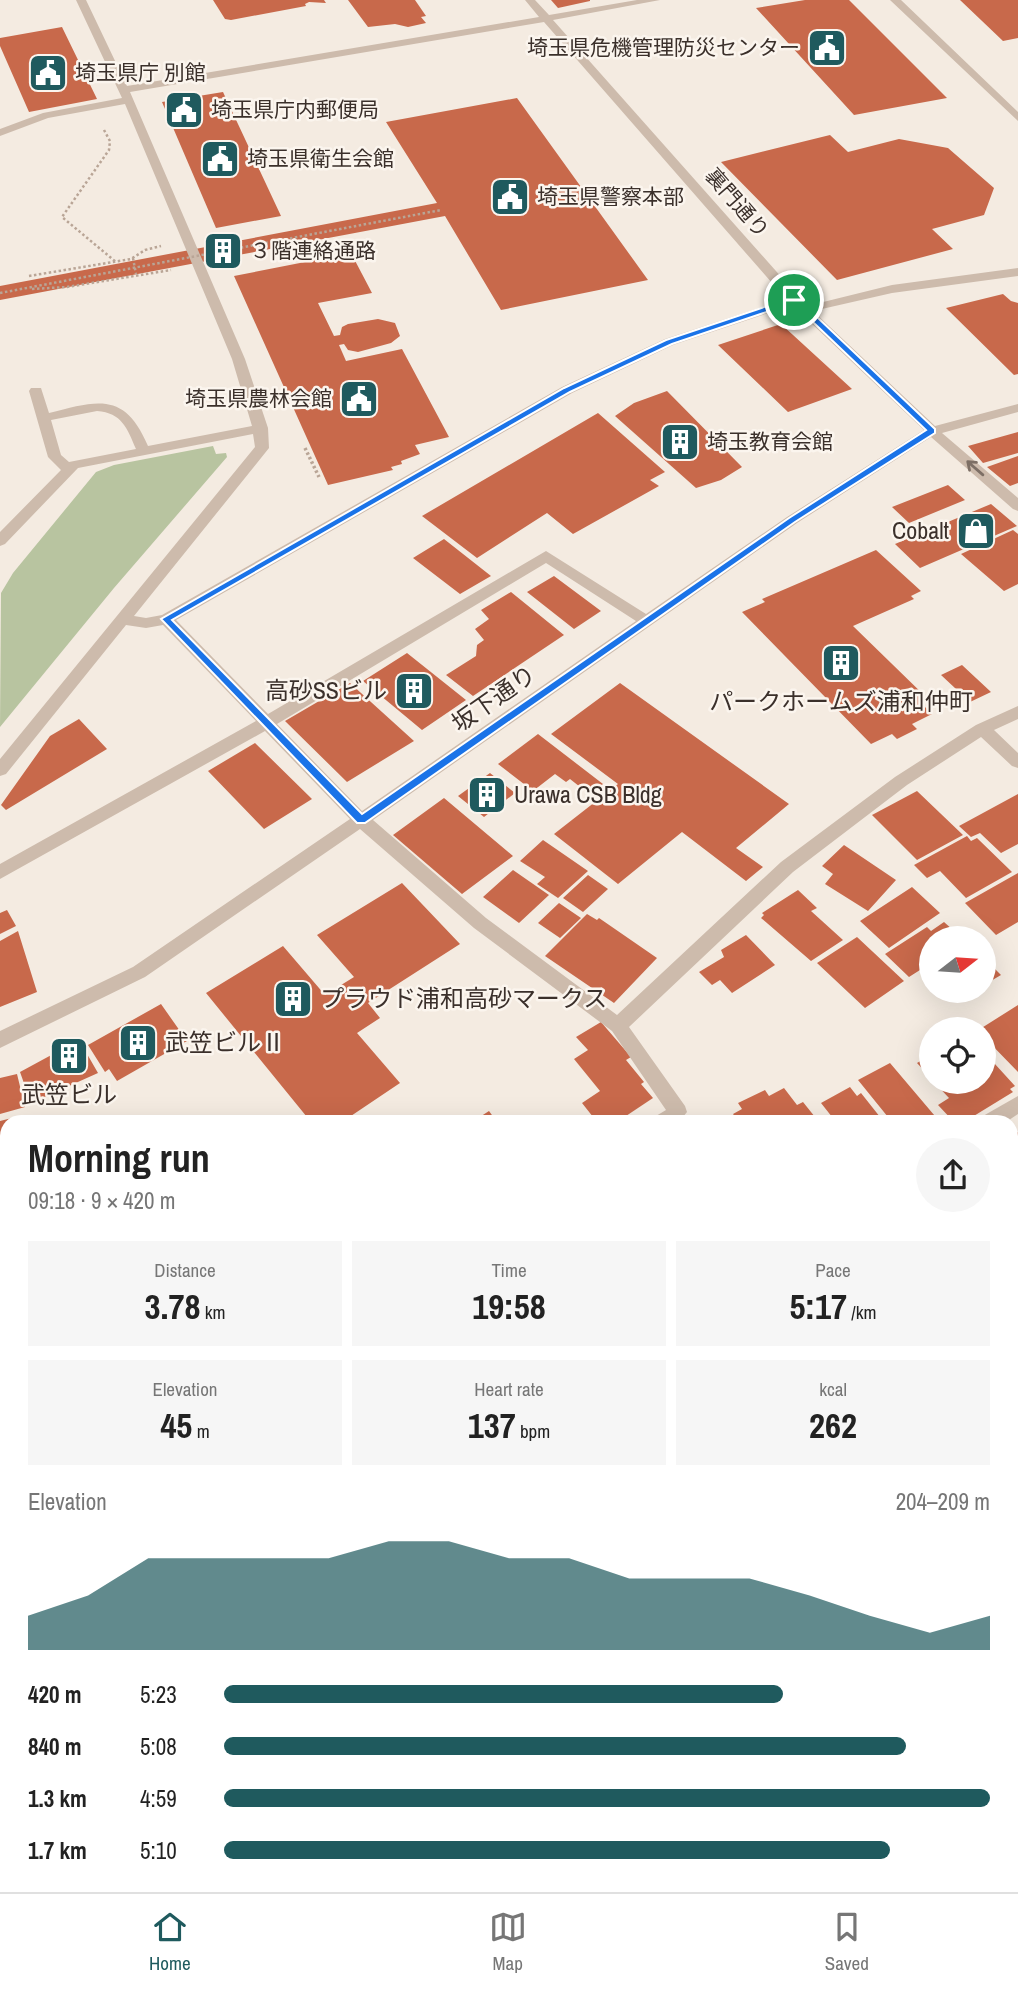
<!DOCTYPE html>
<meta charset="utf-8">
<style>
:root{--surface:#fff;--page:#f6f6f6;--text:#222;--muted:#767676;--line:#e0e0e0;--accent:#1f5a5e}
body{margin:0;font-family:"Archivo Narrow","Noto Sans JP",sans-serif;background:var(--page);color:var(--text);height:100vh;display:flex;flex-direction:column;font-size:26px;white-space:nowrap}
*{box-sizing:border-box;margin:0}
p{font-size:23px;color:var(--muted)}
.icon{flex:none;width:38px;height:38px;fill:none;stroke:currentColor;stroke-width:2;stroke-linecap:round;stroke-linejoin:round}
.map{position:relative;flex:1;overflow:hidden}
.panel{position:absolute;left:0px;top:1115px;width:1018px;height:779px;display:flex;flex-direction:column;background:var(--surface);border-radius:21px 21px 0 0;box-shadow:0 7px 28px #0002}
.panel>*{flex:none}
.needle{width:46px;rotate:73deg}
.buttons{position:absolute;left:919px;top:926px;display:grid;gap:14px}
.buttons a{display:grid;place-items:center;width:77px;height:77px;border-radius:50%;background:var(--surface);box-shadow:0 7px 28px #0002;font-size:35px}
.pin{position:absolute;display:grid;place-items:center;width:60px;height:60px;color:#fff;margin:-30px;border:4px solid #fff;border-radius:50%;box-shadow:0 2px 7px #0007}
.round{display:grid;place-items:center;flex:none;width:74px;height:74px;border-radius:37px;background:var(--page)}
.headline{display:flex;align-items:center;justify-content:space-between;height:119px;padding:0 28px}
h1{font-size:38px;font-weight:700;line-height:52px}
.figures{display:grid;grid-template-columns:repeat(3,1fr);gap:10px;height:119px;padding:7px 28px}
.figures div{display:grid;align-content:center;border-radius:0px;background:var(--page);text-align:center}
.figures b{font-size:35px;font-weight:700}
.figures small{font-size:19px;font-weight:400}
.figures p{font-size:19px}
.chart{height:196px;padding:14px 28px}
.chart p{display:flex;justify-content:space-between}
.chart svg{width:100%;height:126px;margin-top:7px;fill:var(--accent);opacity:.7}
ul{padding:0 28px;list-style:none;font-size:23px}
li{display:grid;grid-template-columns:112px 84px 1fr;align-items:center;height:52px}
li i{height:18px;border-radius:9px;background:var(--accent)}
.menu{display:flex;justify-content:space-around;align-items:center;height:98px;border-top:2px solid var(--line);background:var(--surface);font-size:19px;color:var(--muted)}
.menu a{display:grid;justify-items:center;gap:4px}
.menu .current{color:var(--accent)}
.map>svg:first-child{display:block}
.green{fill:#b8c4a0}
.building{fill:#c8694b}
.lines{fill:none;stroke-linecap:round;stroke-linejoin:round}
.path-far1{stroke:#b9a596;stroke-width:2.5;stroke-dasharray:2.5 2.5;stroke-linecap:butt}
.path{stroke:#b9a596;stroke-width:3.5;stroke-dasharray:2.5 2.5;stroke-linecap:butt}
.minor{fill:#cdbbac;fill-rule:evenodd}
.path-bridge{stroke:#b9a596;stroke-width:2.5;stroke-dasharray:2.5 2.5;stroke-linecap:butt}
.oneway{stroke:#7d6f65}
.route{fill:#1a73e8;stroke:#fff;stroke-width:2;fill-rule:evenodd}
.labels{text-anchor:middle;stroke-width:5;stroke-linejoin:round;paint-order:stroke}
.far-poi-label{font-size:21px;fill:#3b302b;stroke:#fbf5ee;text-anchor:start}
.far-street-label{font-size:21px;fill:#3b302b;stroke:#fbf5ee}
.poi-label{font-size:24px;fill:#3b302b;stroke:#fbf5ee;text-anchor:start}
.street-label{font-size:24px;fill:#3b302b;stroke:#fbf5ee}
</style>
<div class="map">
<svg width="1018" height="1892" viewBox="0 0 1018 1892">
<rect width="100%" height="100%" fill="#f4ebe1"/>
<path class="green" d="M213 446 216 454 226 453 227 457 114 588 0 727 1 593 13 573 96 472 114 465Z"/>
<path class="building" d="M213 0H324L326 3 309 2 305 4 306 6 231 20 225 19Z
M348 0H415L426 16 421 17 426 23 408 27 395 24 368 27Z
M551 0H590V1L558 8Z
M805 0H849L947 98 854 115 756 8Z
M960 0H1018V38L1003 41Z
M62 27 97 99 29 112 0 46V38Z
M223 92 281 216 216 228 162 102Z
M517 98 648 280 501 310 445 216 0 300V286L437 203 386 122Z
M830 135 848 152 899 139 948 148 994 188 984 215 932 229 953 249 837 280 721 162Z
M351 253 372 293 318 303 334 336 340 335 342 327 348 324 378 319 395 323 400 336 391 343 358 352 348 350 344 344 339 345 346 361 402 349 449 437 415 445 420 454 401 461 402 464 391 467 393 470 328 485 234 276Z
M1003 294 1011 301 1018 303V374L1014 375 946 308Z
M781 324 852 389 788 412 718 345Z
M667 391 742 467 721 480 696 488 615 416 634 403Z
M598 413 665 472 650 480 659 486 573 534 547 513 477 558 422 516Z
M1018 432V453L983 463 968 446Z
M1018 456V483L1010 486 987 467Z
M948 485 965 500 909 523 892 507Z
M991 504 1017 526 920 568 895 544Z
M1013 530 1018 534V584L1004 591 961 554Z
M444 539 491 576 460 594 413 558Z
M876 550 921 591 911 596 914 599 853 626 929 700 921 703 932 714 912 724 917 729 897 739 892 734 871 744 742 612 765 602 762 599Z
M554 576 601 611 574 629 527 592Z
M511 592 564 635 473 696 446 675 476 656 477 645 484 640 475 629 489 619 481 610Z
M407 653 466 700 422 730 363 681Z
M962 665 991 692 970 702 941 675Z
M350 683 414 741 347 782 285 721Z
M620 683 789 804 736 848 763 867 746 881 682 832 618 884 554 834 618 784 551 734Z
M79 719 107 749 6 810 1 805 50 736Z
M538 734 603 784 589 794 570 779 566 782 555 774 533 791 498 764Z
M255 743 312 799 264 829 208 771Z
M490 773 515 793 484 817 458 796Z
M917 791 963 835 917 860 872 815Z
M1018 794V844L1001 853 980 833 971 837 959 826Z
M444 798 513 856 462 894 393 835Z
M967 836 971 841 977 838 1012 872 966 898 940 871 927 878 914 865Z
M543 840 588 871 558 898 537 884 545 877 520 861Z
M844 845 896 880 868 911 825 884 833 874 822 866Z
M513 870 549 895 519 923 483 897Z
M1018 873V922L996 935 965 903Z
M588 875 608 889 583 912 563 898Z
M402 883 460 944 368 1003 380 1018 357 1033 400 1083 342 1122H311L206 993 283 946 325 995 354 977 317 935Z
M912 887 940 913 889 948 860 921Z
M798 890 817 908 811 911 843 940 811 961 761 918 764 915 762 913Z
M559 903 581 918 560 938 538 923Z
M7 910 16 926 0 934V913Z
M587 914 597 920 599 918 657 958 614 1003 545 956Z
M944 922 962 938H931V963L909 977 885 954 927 927 931 931Z
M18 931 37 992 0 1007V941Z
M746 935 775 965 732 993 720 980 712 985 699 972 724 957 721 950Z
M857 937 904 981 865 1008 817 963Z
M984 958 1001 975 984 985Z
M948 990H975L958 1001Z
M161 1004 187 1041 117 1081 109 1069 105 1072 88 1045Z
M1018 1005V1072L984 1037V1029H980Z
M601 1022 631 1057 626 1060 644 1082 641 1084 653 1098 617 1122H597L582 1103 600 1091 574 1059 588 1050 576 1037Z
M79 1040 98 1073 31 1103 20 1072Z
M931 1043V1078L917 1063 931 1055 924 1047Z
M984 1052 1015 1086 1010 1089 1013 1092 964 1122H954L938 1105 949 1098 934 1082H984Z
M890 1063 940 1122H892L858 1080Z
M17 1074 25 1107 0 1114V1078Z
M850 1087 857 1096 861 1093 884 1122H836L821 1103Z
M784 1088 797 1105 803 1102 819 1122H739L733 1114 742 1109 738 1103 765 1090 769 1096Z
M489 1111 497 1122H472Z
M24 1115 25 1122H7V1158L0 1160V1121Z
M1018 1132V1220L1012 1225V1136Z
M7 1164V1189L0 1191V1166Z
M7 1237V1297L0 1299V1239Z
M1018 1297V1371L1012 1364V1301Z
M7 1309V1386L0 1387V1311Z
M7 1398V1495L0 1497V1400Z
M1018 1633V1678L1012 1669V1637Z
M31 1886H595L598 1892H33Z"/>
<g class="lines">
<path class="path-far1" d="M104 130 110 141 109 150 62 217 116 262
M133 258 136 274
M29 276 131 259 145 250 161 246
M32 289 67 287 171 270"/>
<path class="path" d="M305 448 319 477"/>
<path class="minor" d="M76 0H86L127 86 539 17 525 0H535L549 15 637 0H660L553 20 807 306 892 285 1018 268V276L892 293 813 311 935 426 1018 404V412L942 433 1018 498V511L1013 509 931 437 797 523 373 820 486 918 617 1015 781 862 895 777 976 725 1018 706V719L994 730 1018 753V768L1012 766 981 737 907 785 793 872 629 1027 685 1106 687 1112 679 1122H654L656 1116 666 1110 612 1031 474 928 360 829 145 977 0 1048V1031L133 967 350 819 265 731 0 879V864L256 721 163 625 146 628 126 625 6 774 0 776V759L255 447 253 434 78 468 5 544 0 546V532L61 470 48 457 29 391 31 388H41L49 413C99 400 125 392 148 446L252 426 232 359 125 104 48 118 0 136V129L43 113 122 98ZM544 22 786 299 665 339 562 387 162 615 146 618 134 616 269 448 268 428 245 359 130 92ZM792 305 924 430 787 517 646 614 546 551 268 714 176 620 572 393 673 345ZM97 411C122 413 127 428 136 449L69 462 61 455 51 420ZM546 563 636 621 362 811 277 724Z
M890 0H901L1018 112V121Z
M1018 1096V1114L1006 1122H981L983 1116Z
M7 1496V1518L0 1520V1498Z
M1012 1517 1018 1519V1547L1012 1544Z
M1018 1816V1843L1012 1845V1818Z
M921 1886H950L948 1892H918Z"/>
<path class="path-bridge" d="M0 293 441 210"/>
</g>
<defs><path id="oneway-shaft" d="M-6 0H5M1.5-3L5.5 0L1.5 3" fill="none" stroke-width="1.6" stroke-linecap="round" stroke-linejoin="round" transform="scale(1.75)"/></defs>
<use class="oneway" href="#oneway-shaft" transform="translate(975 468) rotate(-139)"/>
<path class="route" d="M791 298H797L935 429V433L795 522 365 823H357L161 619 564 388 666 340ZM793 303 926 430 789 518 362 814 172 620 570 392 672 344Z"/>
<defs>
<g id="civic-square" transform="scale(2.0125)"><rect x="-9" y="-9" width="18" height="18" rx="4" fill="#1f5a5e" stroke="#fbf5ee"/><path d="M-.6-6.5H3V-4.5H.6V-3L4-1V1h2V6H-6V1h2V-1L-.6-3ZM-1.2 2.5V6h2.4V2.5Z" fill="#fff"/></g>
<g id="building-square" transform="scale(2.0125)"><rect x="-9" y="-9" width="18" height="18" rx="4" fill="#1f5a5e" stroke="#fbf5ee"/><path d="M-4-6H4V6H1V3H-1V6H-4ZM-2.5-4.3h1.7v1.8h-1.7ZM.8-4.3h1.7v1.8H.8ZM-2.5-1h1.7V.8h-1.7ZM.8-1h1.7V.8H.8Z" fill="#fff"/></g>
<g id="shop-square" transform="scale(2.0125)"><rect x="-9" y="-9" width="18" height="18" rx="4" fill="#1f5a5e" stroke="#fbf5ee"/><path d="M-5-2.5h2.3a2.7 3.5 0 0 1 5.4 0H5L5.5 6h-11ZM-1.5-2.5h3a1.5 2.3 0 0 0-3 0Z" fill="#fff"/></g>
</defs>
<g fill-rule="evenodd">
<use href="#civic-square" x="827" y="48"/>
<use href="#civic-square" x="48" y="73"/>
<use href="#civic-square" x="184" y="110"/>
<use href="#civic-square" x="220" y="159"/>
<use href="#civic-square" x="510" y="197"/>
<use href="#building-square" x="223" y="251"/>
<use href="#civic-square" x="359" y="399"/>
<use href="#building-square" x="680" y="442"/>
<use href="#shop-square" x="976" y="531"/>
<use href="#building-square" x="841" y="663"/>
<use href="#building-square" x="414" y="691"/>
<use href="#building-square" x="487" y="795"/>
<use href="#building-square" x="293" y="999"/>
<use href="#building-square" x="138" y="1043"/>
<use href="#building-square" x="69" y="1056"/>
</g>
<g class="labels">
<g class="far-poi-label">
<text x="800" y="55" text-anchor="end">埼玉県危機管理防災センター</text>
<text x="75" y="80">埼玉県庁 別館</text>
<text x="211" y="117">埼玉県庁内郵便局</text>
<text x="247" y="166">埼玉県衛生会館</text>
<text x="537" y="204">埼玉県警察本部</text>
<text x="250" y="258">３階連絡通路</text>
<text x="332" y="406" text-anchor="end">埼玉県農林会館</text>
<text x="707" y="449">埼玉教育会館</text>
</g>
<g class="far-street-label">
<text transform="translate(737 203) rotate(49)" y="7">裏門通り</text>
</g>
<g class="poi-label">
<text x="949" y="539" text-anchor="end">Cobalt</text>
<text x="387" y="699" text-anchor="end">高砂SSビル</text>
<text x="841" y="710" text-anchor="middle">パークホームズ浦和仲町</text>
<text x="514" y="803">Urawa CSB Bldg</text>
<text x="320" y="1007">プラウド浦和高砂マークス</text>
<text x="165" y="1051">武笠ビルⅡ</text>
<text x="69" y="1103" text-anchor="middle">武笠ビル</text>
</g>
<g class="street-label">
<text transform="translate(494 699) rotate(-35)" y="8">坂下通り</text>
</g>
</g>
</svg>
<div class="buttons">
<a><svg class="needle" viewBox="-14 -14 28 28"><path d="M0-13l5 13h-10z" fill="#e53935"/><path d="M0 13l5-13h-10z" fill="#767676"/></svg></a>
<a><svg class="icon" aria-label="locate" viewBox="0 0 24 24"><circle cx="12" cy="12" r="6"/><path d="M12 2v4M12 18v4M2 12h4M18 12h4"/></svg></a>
</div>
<div class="pin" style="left:794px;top:300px;background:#1e9e55"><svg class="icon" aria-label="arrive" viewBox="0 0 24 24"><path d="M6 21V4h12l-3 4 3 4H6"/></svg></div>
<section class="panel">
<div class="headline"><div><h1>Morning run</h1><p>09:18 · 9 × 420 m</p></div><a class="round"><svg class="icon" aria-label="share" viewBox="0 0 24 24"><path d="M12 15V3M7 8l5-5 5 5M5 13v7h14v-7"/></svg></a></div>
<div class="figures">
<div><p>Distance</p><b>3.78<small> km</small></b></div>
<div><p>Time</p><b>19:58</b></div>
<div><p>Pace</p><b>5:17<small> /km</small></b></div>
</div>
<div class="figures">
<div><p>Elevation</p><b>45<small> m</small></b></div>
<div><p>Heart rate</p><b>137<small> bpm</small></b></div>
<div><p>kcal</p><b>262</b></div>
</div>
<div class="chart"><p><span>Elevation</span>204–209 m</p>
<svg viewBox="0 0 160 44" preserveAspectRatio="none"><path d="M0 44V32L10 25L20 12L30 12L40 12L50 12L60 6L70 6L80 12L90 12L100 19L110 19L120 19L130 25L140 32L150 38L160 32V44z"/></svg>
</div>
<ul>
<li><b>420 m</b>5:23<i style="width:73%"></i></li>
<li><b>840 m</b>5:08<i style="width:89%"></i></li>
<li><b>1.3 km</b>4:59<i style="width:100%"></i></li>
<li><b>1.7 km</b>5:10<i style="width:87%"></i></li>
</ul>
</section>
</div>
<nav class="menu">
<a class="current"><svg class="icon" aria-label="home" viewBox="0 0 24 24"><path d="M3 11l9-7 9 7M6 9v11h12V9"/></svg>Home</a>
<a><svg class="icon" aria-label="map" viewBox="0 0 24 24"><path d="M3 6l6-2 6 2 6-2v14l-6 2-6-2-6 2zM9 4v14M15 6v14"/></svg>Map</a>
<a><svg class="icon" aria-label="saved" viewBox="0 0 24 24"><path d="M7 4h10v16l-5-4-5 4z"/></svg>Saved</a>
</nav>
